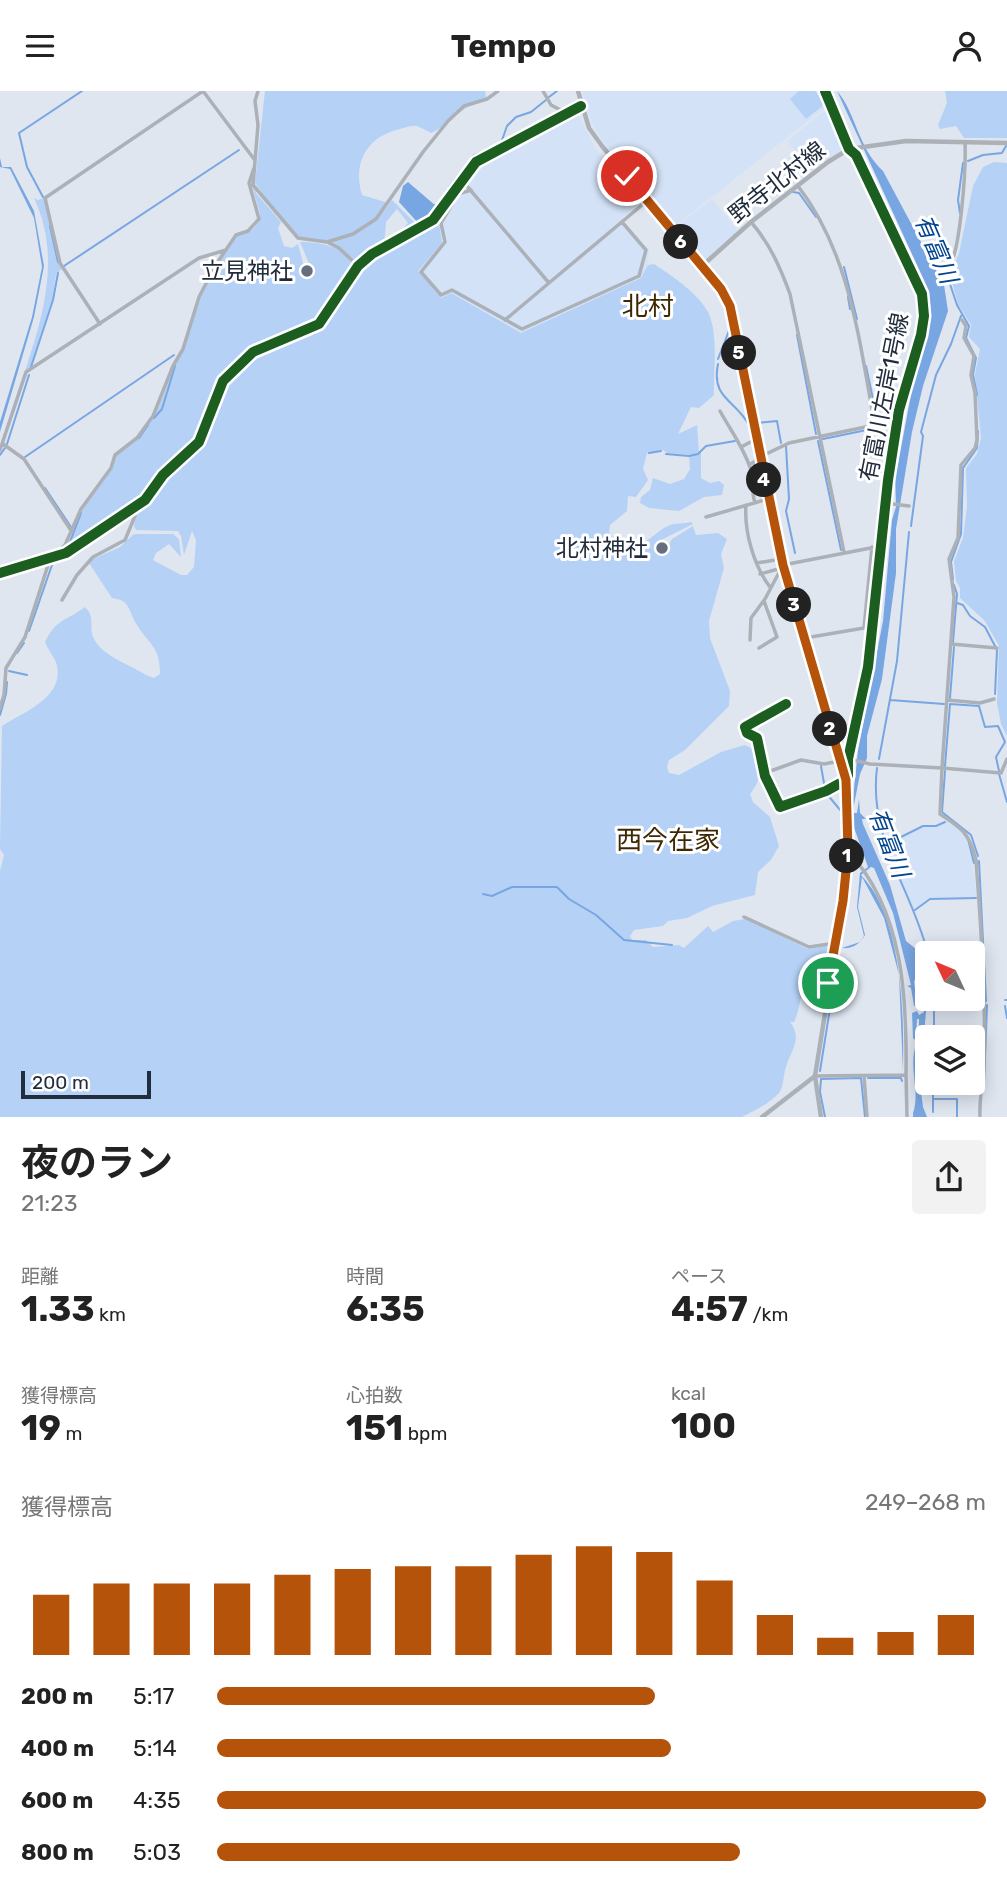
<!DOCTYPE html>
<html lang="ja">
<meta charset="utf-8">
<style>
:root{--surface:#fff;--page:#f2f2f2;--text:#222;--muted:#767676;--accent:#b45309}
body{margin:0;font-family:Rubik,"Noto Sans JP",sans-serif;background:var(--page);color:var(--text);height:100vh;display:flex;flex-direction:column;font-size:26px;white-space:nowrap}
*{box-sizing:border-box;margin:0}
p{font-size:23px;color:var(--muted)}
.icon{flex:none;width:38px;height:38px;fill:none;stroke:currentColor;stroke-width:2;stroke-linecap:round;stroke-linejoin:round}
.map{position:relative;height:1026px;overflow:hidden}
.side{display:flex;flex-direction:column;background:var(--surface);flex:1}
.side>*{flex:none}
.needle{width:46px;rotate:314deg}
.buttons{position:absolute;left:915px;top:850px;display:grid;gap:14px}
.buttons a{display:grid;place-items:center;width:70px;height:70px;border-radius:7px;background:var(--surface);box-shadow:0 4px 18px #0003;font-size:35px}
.scale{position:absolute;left:21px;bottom:18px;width:130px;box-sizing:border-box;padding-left:7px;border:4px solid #212d3d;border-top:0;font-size:19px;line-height:24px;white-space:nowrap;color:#212d3d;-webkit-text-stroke:5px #fff;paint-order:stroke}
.pin{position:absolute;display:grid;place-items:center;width:60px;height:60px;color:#fff;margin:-30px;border:4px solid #fff;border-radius:50%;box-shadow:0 2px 7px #0007}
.km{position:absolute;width:35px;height:35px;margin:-18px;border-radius:50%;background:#222;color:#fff;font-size:19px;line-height:35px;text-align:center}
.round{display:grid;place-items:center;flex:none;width:74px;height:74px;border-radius:7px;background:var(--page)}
.overview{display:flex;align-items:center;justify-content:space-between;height:119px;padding:0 21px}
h1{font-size:38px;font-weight:700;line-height:52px}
.figures{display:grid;grid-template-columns:repeat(3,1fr);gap:10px;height:119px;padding:7px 21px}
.figures div{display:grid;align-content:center}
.figures b{font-size:35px;font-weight:700}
.figures small{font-size:19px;font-weight:400}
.figures p{font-size:19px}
.chart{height:196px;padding:14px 21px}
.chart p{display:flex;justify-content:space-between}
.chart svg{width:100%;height:126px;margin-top:7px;stroke:var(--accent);stroke-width:6}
ul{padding:0 21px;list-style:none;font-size:23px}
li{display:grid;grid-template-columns:112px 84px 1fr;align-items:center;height:52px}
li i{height:18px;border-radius:9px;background:var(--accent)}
header{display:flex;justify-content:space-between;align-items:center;height:91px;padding:0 21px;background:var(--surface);font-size:32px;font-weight:700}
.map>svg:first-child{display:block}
.built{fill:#d3e2f7}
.green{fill:#b5d1f6}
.water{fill:#78a6e2}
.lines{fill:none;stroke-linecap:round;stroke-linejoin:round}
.stream{stroke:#78a6e2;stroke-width:2}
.minor{stroke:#acb1b8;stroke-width:3.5}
.tertiary{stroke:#acb1b8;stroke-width:4.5}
.secondary{stroke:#acb1b8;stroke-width:4.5}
.cycleway-casing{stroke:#fff;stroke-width:15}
.cycleway{stroke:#1b5e20;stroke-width:10}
.route-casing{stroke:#fff;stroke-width:14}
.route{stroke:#b45309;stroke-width:9}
.poi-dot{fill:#646e7c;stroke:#fff;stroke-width:2.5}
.labels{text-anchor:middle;stroke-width:6;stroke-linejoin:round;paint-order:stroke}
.street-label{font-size:23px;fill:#212d3d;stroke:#fff}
.poi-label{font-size:23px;fill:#212d3d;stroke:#fff;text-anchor:end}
.water-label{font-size:24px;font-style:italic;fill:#02448e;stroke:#fff}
.quarter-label{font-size:26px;fill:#3e2802;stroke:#fff}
</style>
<header><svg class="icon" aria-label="menu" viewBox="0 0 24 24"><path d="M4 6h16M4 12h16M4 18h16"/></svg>Tempo<svg class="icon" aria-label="person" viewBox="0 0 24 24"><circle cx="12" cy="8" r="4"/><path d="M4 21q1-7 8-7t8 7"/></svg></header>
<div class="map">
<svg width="1007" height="1026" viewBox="0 0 1007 1026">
<rect width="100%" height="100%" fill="#dfe6f0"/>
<path class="built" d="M582 0H820L827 15 675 135 603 51 592 33Z
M829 16 844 57 812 80 787 50Z
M577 21 595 57 642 110 621 128 649 160 648 174 641 187 522 243 451 203 441 207 418 180 442 152 439 131 468 82 478 74Z
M712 108 738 140 703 171 674 137Z
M946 730 962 739 970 754 977 806 930 807 914 819 885 756 923 736H937Z"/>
<path class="green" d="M265 0H485L486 7C459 16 454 31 431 42 427 40 421 36 416 35 412 34 405 37 400 38 368 45 352 71 362 104L388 112C373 135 331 160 302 147 287 140 265 105 255 92Z
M799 0H815L825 13 806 28 790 8Z
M945 0H1007V47H964L956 35 940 38 938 34 947 12Z
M994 71 1007 72V645L1001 633 997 612 999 555 985 530 960 507V497L956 490 954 470 963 447 967 416 966 377 977 363 981 347 975 283 980 258 969 246 971 234 958 213 950 184 959 162 973 95 983 76Z
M250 88 256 102 281 131 278 137 284 155 292 157 298 153 307 187H312L313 182 300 151C319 151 351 155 353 180L320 229 312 235 248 262 228 280 218 294 196 352 162 380 144 407 69 458 51 464 69 450 84 416 110 379 116 364 139 346 156 322 190 240 200 206 216 174 237 145 252 139 259 131 260 123Z
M457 101 439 131 442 152 418 180 441 207 451 202 521 242 641 187 648 174 654 173C671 184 698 202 708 221 719 244 713 279 714 304L699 317 691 316 678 343 697 334 699 362 701 361V387L710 392 719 390 724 394 722 404 704 406 679 420 649 417 640 412 641 406 650 399 653 387 670 393 684 388 690 378 689 366 694 364 667 362 663 359 647 362 643 378 648 389 636 406 628 405 627 420 610 434 609 441C631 477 650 442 670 434 675 432 684 433 691 431L693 433 661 449 657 456 660 461H665L672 448 693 435 696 444 718 442 727 448 721 463 724 477 709 530 710 547 730 600 729 615 685 659 669 669 667 676 669 682 679 684 721 661 745 654C768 664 763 687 750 703L753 711 770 726 779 755 771 769 758 781 755 804 712 815 687 827 668 830 663 835 634 839 630 845 632 849H646L653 856 679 854 684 857 708 835 713 841 733 830 745 828 808 858 832 854 825 876C794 896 806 904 794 931H790C803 948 791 959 786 976 783 984 784 996 779 1002 769 1013 755 1019 742 1026H0V780L4 764 0 758 2 635C23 621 67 606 56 571 53 565 48 558 45 551 56 528 66 530 85 516 96 526 88 536 94 548 102 565 131 574 146 584L154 587 160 583C160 555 150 555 137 534 128 520 131 509 112 507L89 472 91 469 120 456 134 443H173L179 448 181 466 169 453 156 462 153 469 181 484H187L194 476 196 449 192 440 184 464 181 445 178 440 136 439 134 435 137 419 148 410 166 383 203 349 228 287 256 261 317 237 333 219 367 169 434 133Z
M34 107 38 109 44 107C52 131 52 155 62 178L56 183 52 209 30 277 25 280C44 223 61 164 34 107Z
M392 109 419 136 395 147 408 132 397 118 386 131 384 155 356 170 330 151C358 143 375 134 392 109Z"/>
<path class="water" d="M837 0C856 22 858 57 883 80L944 194 948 220 923 295 912 341 896 438V482L882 588 867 645V667L860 683 853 719 854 722H857L859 708 860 722 866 728H862L863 733 890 794 906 850 916 858 927 911 924 942 919 937V928H917L916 943 924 946V951L918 955 916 962 923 1016 927 1026H913V1022C921 998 907 976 917 951L913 947 912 922 917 920 919 924 924 921 921 884 914 890 917 914 914 915 911 897 907 895 911 894 893 822 874 777 871 776 861 784C903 827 904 924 903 980L899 884 884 827 862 786 858 816 865 844C860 853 852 858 842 857L838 863 839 858 860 851 864 845 857 816 860 782 868 776 851 728 858 659 883 530 892 429 896 416 895 378 898 373 913 293 928 236 929 200Z
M0 67 2 76H11L34 120 44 175 34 226 0 341V331L32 226 42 176 34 127 10 78 0 76Z
M408 91 436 115 419 133 399 111 403 95Z"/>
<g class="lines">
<path class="stream" d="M549 6 557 0
M968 70 983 64 1002 62 1006 55
M449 96 473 65 501 52 507 35 516 26 531 21 546 9
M793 101 799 102 816 126
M43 106 27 76 19 42 82 0
M433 114H437L447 99
M960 122 958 109 963 72
M50 135 58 171
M64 175 239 59
M844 176 857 228
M947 184 957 214 969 235 966 247 976 267 973 283 977 304
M848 206 850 218
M734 216 737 239
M797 244 816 343
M739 246 757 332 777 330 781 352
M718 268 730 237
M718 273C711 308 735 308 749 334
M866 275 878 332
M31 276 53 209 58 182
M154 327 162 318 175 275
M139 347 148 334
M823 348 891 334
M818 350 841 459
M7 353 29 284
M786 355 789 408 786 420 795 462
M649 362 661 360
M666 363 689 365 698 363 706 355 735 350
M0 364 5 357
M25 366 174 264
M45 397 71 436
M911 435 923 345 921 341 936 284 951 253 961 225
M876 450 891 338 917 239 920 219 917 200 895 154
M59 462 70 451 81 422
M953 488 951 471 961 443 963 377 977 357 978 340
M957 512 963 514 970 525 985 536 995 555
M29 540 53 471
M953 551 957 503 954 494
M17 562 24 552
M9 580 27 584
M995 603 997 559
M950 607 954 556
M890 609 944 613
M0 624 6 603 7 591
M879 668 897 570 909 441
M821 675 825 698
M945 675 950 613 979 615 985 636 998 635 1005 651 996 666 999 680
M877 677C868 748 912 798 928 863
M945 680 942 721 971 744 978 765
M999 683 1007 711
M826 702 841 720
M969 752 974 772
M887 753 923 735H936L945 731
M979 770 986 910
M483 803 492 805 512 796H557L569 808 596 824 624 849 672 854
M915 819 930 808 976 807
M1005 909H1007
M1005 915 1007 927
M934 947V908
M973 959H982
M820 980 839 861
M868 987H901L902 990
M933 992V1021
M984 992 987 914
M933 1008H957V1026
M825 1026 820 1001 821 988 861 987 865 1026"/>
<path class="minor" d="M203 0 254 68
M258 0 255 10 258 34 253 94 298 147 327 151 339 157 358 175
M543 0 551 14 566 22
M461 88 549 192 648 109
M471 99 458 103 441 132 445 151 421 181 441 204 452 199 522 238 639 185 646 159 622 131
M751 131C770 153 780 176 790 203L844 461
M327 151 353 143 376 128 423 61 448 30 464 15 487 8 498 0
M946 181C961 168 966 74 965 51
M505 229 549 192
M962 229 966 235 964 247 974 265 971 284 975 302 977 349 975 357 961 374 958 447 949 468 954 506 942 677 1001 682 1007 668
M100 233 60 172 45 107 203 0
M720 320C731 340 744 357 751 379 754 389 751 401 755 412
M3 353 24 368 72 441
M743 355 756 348
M0 359 26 281 199 167 226 159
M760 366 789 352 875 334C859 251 851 164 798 95
M749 374 760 367
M885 412 909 415
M746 414C744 441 754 475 770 496
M706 426 768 408
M29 472 57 462 65 454 81 418 111 377 115 364 137 347 153 325 173 275 183 258 199 206 215 175 236 144 248 140 259 128 249 92 254 77
M757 472 781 468
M760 483 778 478
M62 509 77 484 93 466 125 449 135 425 134 417
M805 547 864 537 872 456
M750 549 751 527 765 508 783 474 881 455
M951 553 997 557
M759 557 777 546 764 510
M947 609 980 612 994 608
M786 613 745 636 747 642 757 647 765 685 780 716 826 700 846 689 848 685V668L868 576 888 389 899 319 921 244 924 225 922 203 856 64 849 58
M0 617 4 604 6 577 25 546 50 468
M836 655 850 658
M849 668 870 673 942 677 940 723C963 738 969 742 976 769 981 837 986 905 984 973 983 991 979 1008 980 1026
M765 682 801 669 824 673 840 670
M744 826 809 856 836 852
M906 984 907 1026
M815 985 906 984C907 906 904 821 848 760
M864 985 867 1026"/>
<path class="tertiary" d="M825 0 849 58
M702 175 751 131 828 71 849 58 906 50 1007 52
M0 482 66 462 145 409 163 384 199 351 223 290 253 261 319 233 358 175 372 163 433 129 476 71 581 15
M762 1026 815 985"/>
<path class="secondary" d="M578 0 589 37 602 55 702 175 730 215 783 474 846 689 848 760 843 810 815 985 821 1026"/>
<g class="cycleway-casing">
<path id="cycleway" d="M0 482 66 462 145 409 163 384 199 351 223 290 253 261 319 233 358 175 372 163 433 129 476 71 581 15
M786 613 745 636 747 642 757 647 765 685 780 716 826 700 846 689 848 685V668L868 576 888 389 899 319 921 244 924 225 922 203 856 64 849 58 825 0"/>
</g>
<use href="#cycleway" class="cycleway"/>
</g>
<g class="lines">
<g class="route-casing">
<path id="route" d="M627 85 721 198 730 215 783 474 846 689 848 760 843 810 828 892"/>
</g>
<use href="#route" class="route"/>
</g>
<g class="poi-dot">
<circle cx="307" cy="180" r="7"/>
<circle cx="662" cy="457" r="7"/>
</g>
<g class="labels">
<g class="street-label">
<text transform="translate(777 91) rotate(-38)" y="8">野寺北村線</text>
<text transform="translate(884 306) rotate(-79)" y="8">有富川左岸1号線</text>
</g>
<g class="poi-label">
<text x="293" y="188">立見神社</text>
<text x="648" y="465">北村神社</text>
</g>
<g class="water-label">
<text transform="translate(936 158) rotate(67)" y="8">有富川</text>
<text transform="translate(889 752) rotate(69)" y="8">有富川</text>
</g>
<g class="quarter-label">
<text x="648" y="224">北村</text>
<text x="668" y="758">西今在家</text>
</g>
</g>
</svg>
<div class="buttons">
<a><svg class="needle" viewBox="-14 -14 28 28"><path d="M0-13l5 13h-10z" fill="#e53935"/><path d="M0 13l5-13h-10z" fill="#767676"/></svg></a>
<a><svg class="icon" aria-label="layers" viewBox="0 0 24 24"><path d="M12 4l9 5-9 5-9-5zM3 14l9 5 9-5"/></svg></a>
</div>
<div class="scale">200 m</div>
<div class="pin" style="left:828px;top:892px;background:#1e9e55"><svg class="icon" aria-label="arrive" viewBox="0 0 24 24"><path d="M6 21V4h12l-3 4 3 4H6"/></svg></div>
<div class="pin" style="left:627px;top:85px;background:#d93025"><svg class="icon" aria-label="check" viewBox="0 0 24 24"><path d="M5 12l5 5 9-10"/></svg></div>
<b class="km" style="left:847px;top:765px">1</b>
<b class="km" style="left:830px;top:638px">2</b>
<b class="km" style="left:794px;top:514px">3</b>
<b class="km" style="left:764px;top:389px">4</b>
<b class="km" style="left:739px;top:262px">5</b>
<b class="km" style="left:681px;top:151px">6</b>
</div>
<section class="side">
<div class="overview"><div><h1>夜のラン</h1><p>21:23</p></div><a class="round"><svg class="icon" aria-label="share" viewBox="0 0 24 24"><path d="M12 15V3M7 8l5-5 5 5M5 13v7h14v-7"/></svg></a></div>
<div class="figures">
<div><p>距離</p><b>1.33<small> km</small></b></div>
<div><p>時間</p><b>6:35</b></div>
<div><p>ペース</p><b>4:57<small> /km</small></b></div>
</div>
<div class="figures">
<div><p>獲得標高</p><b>19<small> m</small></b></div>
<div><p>心拍数</p><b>151<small> bpm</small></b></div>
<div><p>kcal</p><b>100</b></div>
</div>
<div class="chart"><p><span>獲得標高</span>249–268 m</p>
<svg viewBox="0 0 160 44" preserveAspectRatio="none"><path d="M5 44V23M15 44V19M25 44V19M35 44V19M45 44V16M55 44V14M65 44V13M75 44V13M85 44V9M95 44V6M105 44V8M115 44V18M125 44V30M135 44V38M145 44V36M155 44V30"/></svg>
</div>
<ul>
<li><b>200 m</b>5:17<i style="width:57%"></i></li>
<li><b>400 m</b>5:14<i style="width:59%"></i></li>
<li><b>600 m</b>4:35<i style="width:100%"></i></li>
<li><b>800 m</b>5:03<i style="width:68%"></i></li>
</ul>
</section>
